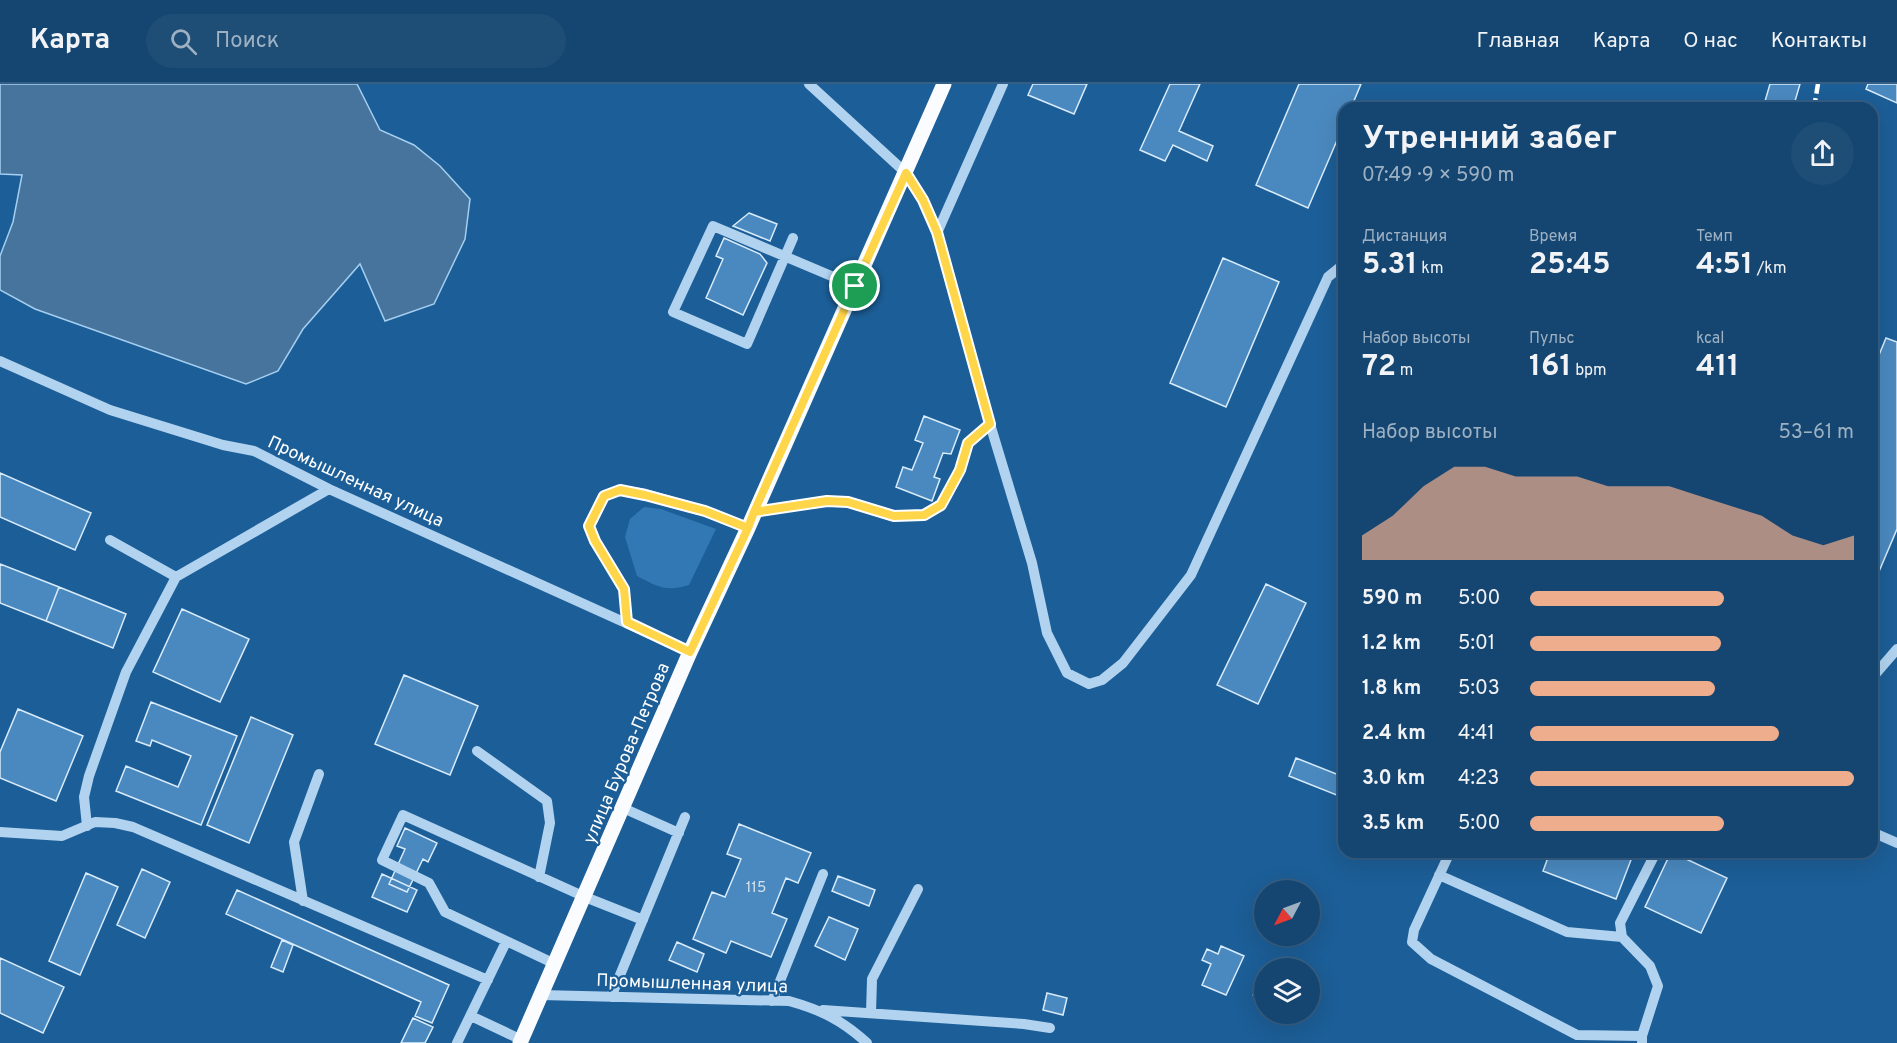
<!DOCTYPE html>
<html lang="ru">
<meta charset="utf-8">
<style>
:root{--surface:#154671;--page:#1e4d76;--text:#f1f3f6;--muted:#9db1c3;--line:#345e84;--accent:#eead8d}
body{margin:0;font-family:Overpass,sans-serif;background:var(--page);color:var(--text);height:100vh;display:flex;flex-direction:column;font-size:22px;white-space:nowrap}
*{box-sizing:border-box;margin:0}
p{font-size:20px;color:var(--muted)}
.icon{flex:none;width:33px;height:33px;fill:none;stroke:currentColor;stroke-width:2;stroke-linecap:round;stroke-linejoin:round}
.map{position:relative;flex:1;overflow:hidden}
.details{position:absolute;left:1338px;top:18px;width:540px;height:756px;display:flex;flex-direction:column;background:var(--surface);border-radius:18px;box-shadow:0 6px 24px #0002,0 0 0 2px var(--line)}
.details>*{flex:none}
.needle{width:39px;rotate:229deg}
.buttons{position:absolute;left:1254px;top:796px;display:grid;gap:12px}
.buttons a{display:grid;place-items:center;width:66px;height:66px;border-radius:50%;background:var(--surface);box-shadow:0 6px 24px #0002,0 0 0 2px var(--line);font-size:30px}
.pin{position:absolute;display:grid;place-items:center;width:51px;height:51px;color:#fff;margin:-26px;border:3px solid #fff;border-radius:50%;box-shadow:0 2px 6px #0007}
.round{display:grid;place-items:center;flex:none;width:63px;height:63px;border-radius:32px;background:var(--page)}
.overview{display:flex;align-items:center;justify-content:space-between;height:102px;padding:0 24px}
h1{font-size:33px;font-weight:700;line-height:45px}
.metrics{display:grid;grid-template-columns:repeat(3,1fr);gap:9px;height:102px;padding:6px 24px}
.metrics div{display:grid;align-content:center}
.metrics b{font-size:30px;font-weight:700}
.metrics small{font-size:16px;font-weight:400}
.metrics p{font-size:16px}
.chart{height:168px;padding:12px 24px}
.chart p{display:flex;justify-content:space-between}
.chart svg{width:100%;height:108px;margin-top:6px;fill:var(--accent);opacity:.7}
ul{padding:0 24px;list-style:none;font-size:20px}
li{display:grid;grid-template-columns:96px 72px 1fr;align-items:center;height:45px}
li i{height:15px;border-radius:8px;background:var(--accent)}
header{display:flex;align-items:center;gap:36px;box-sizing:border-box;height:84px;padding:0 30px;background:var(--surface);border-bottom:2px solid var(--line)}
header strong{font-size:28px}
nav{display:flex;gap:33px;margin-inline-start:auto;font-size:21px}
.search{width:420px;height:54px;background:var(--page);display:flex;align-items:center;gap:15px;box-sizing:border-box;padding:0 21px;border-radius:33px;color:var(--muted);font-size:22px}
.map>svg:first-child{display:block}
.green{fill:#3178b4}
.water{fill:#46749c;stroke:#a5cff1;stroke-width:1.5}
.building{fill:#4a89bf;stroke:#d8ebfb;stroke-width:1.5}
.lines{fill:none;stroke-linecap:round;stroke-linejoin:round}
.minor{stroke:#b1d3f0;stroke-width:10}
.major{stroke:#fafcff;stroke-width:15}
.rail{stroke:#fff;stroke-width:4.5;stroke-dasharray:10 4.5;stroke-linecap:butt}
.route-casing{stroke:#fff;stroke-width:12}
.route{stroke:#ffd54a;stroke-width:8}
.labels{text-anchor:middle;stroke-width:4.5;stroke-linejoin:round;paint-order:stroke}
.number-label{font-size:15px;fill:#d2e2ef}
.street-label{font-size:18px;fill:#fff;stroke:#1c5e97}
</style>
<header>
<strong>Карта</strong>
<div class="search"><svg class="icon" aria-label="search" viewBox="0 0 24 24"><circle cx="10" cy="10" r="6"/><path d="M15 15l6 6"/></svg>Поиск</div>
<nav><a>Главная</a><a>Карта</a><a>О нас</a><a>Контакты</a></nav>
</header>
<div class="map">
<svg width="1897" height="959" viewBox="0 0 1897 959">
<rect width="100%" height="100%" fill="#1c5e97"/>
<path class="green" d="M644 423 661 425 716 445 689 501C666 508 658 503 637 492L625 453 630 435Z"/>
<path class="water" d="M0 0H357L380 46 414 61 440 82 470 115 465 155 434 220 385 237 360 180 303 245 278 287 246 300 35 225 0 206V172L13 138 22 91 0 90Z"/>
<path class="building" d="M1033 0H1087L1074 30 1028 11Z
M1170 0H1200L1179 47 1213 62 1207 77 1173 61 1165 77 1140 66Z
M1299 0H1361L1351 24H1344V40L1308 124 1256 101Z
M1770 0H1800L1793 24H1763Z
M1868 0H1897V19L1866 5Z
M749 129 777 140 770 157 733 142Z
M724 154 760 170 767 179 743 231 706 214 723 175 716 172Z
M1223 174 1279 198 1226 323 1170 299Z
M1886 254 1897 258V445L1872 504V288Z
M924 332 960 346 951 370 943 369 934 393 940 395 932 417 896 403 903 383 912 386 923 359 915 356Z
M0 389 91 429 75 466 0 433Z
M0 480 59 503 46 537 0 519Z
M1266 500 1306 519 1258 620 1217 601Z
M59 503 126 530 113 564 46 537Z
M182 525 249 555 220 618 153 588Z
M404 591 478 622 450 691 375 660Z
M151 618 237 652 201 741 116 707 126 682 178 703 191 672 152 656 150 662 136 657Z
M18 625 83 652 56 717 0 694V668Z
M251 633 293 651 249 759 207 741Z
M1296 674 1344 693V714L1289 692Z
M739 740 811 769 798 799 786 794 772 829 787 835 771 873 731 857 726 869 693 855 712 808 725 813 741 775 727 770Z
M405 744 437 759 428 778 423 775 407 808 389 800 405 765 397 762Z
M1550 768H1634L1616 815 1543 787Z
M1671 768 1727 794 1701 849 1645 823Z
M142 785 170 798 145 854 117 841Z
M86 789 118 803 80 891 49 877Z
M382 790 417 806 407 828 372 813Z
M838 792 875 806 869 822 832 807Z
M237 806 449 901 432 939 415 932 421 918 226 830Z
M829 833 858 845 845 876 815 862Z
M282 856 293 861 283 888 271 883Z
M677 858 704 870 697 888 669 876Z
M1221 862 1244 872 1226 911 1202 901 1211 880 1202 876 1207 865 1218 870Z
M0 874 64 903 43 949 0 929Z
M1263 888 1264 889V916L1253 911Z
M1047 909 1067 914 1063 931 1043 926Z
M413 934 433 943 425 959H401Z"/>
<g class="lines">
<path class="minor" d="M809 0 906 89 923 116 937 149 990 340 1032 479 1047 549 1067 589 1089 600 1102 596 1123 579 1191 491 1328 193 1344 180
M937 149 1003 0
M793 154 747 260 673 228 713 142 855 202
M0 277 110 326 223 361 254 367 329 405 690 568
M755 428 827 417 848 418 894 432 923 431 941 421 960 386 968 359 990 340
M110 456 176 493 329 405
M627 539 624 505 595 457 589 442 604 412 620 406 646 410 705 427 748 444
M1872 594 1897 565
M477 667 547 717 550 739 539 793
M623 724 679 749
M87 742 84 713 89 692 126 588 176 493
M0 748 62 752 95 738 115 739 133 743 488 896
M1872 748 1897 759
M1450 768 1414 846 1412 858 1431 875 1577 951 1642 952
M1439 791 1567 848 1622 853
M303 817 294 758 319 690
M555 880 445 828 429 799 382 776 403 731 585 813 643 836
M541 911 789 917C821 926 842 936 867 959
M611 913 685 733
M772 917 823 790
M823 926 1024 940 1050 944
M871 929 872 895 918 805
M471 932 522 956
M457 959 506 858
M1642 959V952L1658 902 1650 882 1622 853 1620 839 1656 768"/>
<path class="major" d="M520 959 690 568 748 444 944 0"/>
<path class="rail" d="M1814 24 1818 0"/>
</g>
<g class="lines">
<g class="route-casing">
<path id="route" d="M855 202 754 428 748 444 690 568 627 538 624 505 595 457 589 442 604 412 620 406 645 411 705 427 748 444 754 428 827 417 848 418 894 432 924 431 941 421 960 386 968 359 990 340 937 148 923 116 906 89 855 202"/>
</g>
<use href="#route" class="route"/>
</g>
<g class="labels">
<g class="number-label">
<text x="756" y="808">115</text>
</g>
<g class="street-label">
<text transform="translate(356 397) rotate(25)" y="6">Промышленная улица</text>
<text transform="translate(626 669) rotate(-67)" y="6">улица Бурова-Петрова</text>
<text transform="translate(692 899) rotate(2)" y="6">Промышленная улица</text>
</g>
</g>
</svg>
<div class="buttons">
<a><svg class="needle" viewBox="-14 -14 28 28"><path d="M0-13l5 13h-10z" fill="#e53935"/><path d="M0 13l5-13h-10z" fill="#9db1c3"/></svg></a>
<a><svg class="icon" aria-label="layers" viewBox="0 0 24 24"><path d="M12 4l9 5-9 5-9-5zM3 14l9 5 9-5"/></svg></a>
</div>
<div class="pin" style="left:855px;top:202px;background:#1e9e55"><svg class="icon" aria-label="arrive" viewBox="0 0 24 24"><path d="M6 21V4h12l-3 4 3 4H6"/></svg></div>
<section class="details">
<div class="overview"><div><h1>Утренний забег</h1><p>07:49 · 9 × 590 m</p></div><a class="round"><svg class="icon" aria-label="share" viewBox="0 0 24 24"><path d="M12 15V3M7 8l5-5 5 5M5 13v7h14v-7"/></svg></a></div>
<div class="metrics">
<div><p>Дистанция</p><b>5.31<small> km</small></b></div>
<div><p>Время</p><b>25:45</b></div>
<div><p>Темп</p><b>4:51<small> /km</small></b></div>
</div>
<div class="metrics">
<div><p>Набор высоты</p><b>72<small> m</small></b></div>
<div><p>Пульс</p><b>161<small> bpm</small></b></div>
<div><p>kcal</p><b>411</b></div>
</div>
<div class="chart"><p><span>Набор высоты</span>53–61 m</p>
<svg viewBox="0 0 160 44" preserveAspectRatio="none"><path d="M0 44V34L10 26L20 14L30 6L40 6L50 10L60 10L70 10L80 14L90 14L100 14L110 18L120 22L130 26L140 34L150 38L160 34V44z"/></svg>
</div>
<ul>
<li><b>590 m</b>5:00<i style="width:60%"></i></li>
<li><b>1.2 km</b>5:01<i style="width:59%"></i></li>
<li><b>1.8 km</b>5:03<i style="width:57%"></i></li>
<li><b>2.4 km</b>4:41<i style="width:77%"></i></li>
<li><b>3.0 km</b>4:23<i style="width:100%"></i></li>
<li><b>3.5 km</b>5:00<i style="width:60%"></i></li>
</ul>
</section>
</div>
